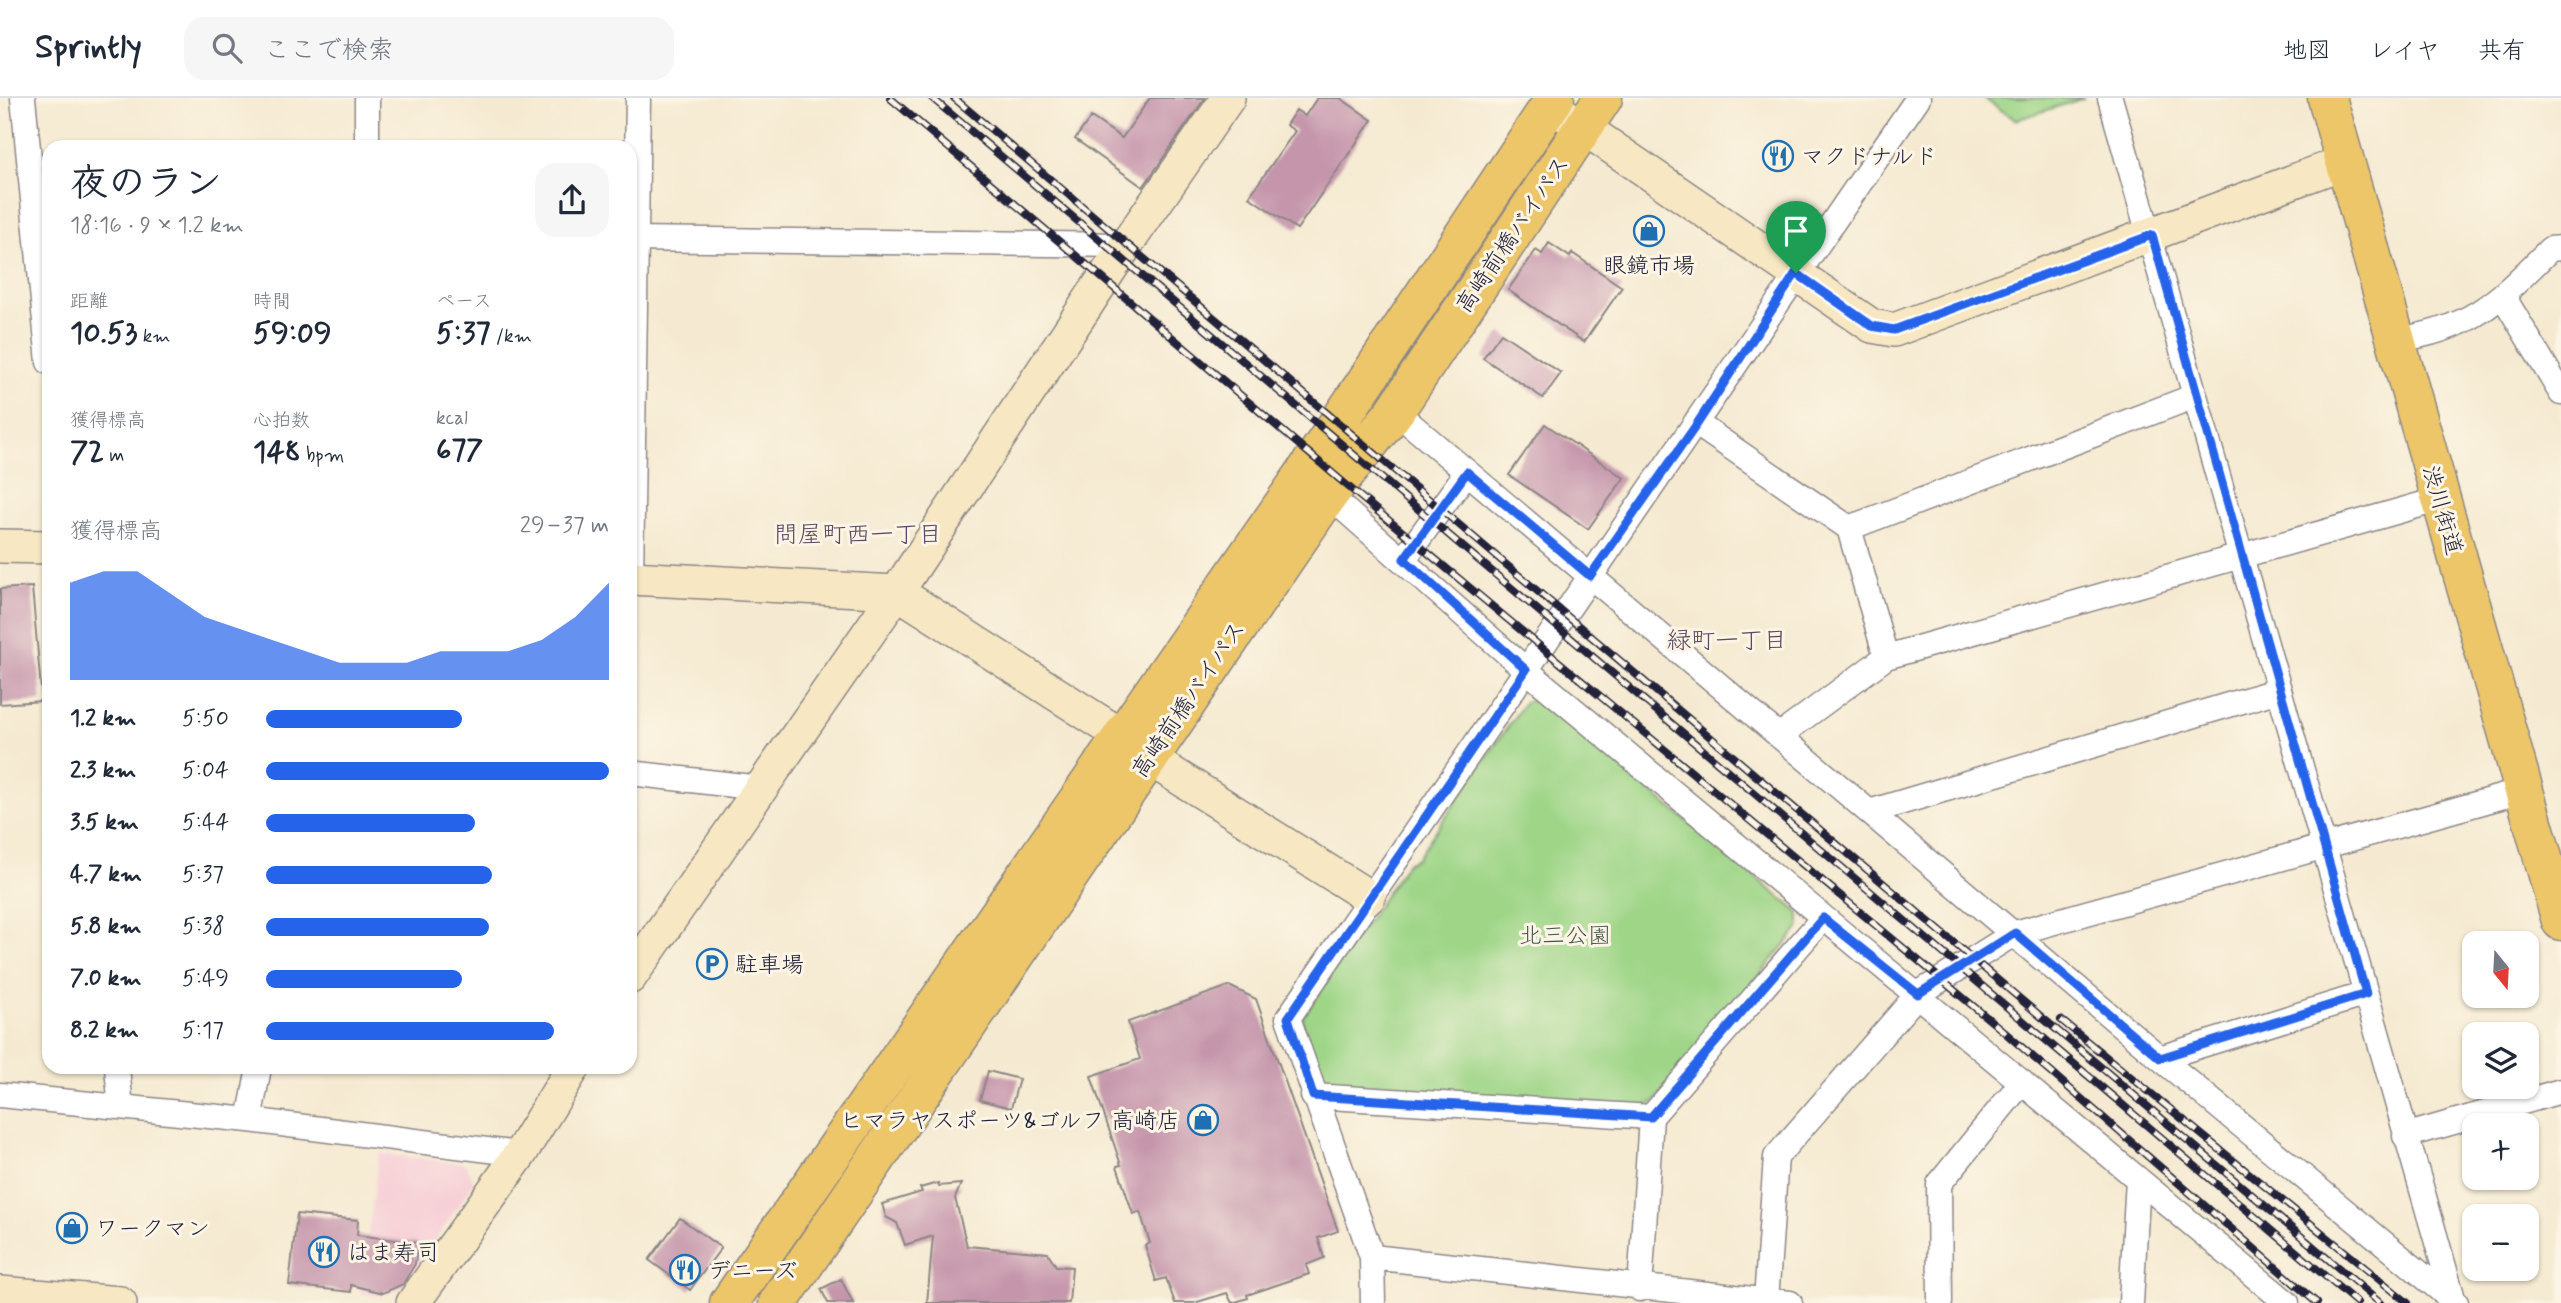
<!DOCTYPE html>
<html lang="ja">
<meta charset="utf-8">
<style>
:root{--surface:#fff;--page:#f6f6f7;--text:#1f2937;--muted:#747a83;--line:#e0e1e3;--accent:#2563eb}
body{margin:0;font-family:Mynerve,"Klee One",sans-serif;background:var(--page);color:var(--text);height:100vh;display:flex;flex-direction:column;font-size:26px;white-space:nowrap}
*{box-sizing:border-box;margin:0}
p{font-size:23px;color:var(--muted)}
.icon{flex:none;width:38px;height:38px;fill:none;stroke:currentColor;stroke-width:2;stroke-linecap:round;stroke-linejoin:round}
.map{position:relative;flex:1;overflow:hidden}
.side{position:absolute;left:42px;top:42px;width:595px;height:934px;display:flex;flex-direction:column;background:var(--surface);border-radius:21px;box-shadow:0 2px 5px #0004}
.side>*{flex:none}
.needle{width:46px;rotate:162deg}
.buttons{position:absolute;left:2462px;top:833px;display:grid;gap:14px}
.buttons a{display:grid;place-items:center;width:77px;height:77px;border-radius:14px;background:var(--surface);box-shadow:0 2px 5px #0004;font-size:35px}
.pin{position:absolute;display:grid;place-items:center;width:60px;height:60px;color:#fff;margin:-72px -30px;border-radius:50% 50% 50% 0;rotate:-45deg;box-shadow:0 0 7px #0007}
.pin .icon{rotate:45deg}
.round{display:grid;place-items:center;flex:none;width:74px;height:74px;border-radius:21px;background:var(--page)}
.headline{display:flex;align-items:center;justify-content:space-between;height:119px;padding:0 28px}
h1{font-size:38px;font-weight:700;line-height:52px}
.metrics{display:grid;grid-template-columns:repeat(3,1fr);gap:10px;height:119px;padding:7px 28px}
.metrics div{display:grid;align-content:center}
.metrics b{font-size:30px;font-weight:700}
.metrics small{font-size:19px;font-weight:400}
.metrics p{font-size:19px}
.chart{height:196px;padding:14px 28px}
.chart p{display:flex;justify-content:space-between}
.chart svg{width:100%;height:126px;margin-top:7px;fill:var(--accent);opacity:.7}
ul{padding:0 28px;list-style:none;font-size:23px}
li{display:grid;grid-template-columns:112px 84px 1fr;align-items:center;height:52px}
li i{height:18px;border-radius:9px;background:var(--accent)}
header{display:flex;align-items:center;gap:42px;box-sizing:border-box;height:98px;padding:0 35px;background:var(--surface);border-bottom:2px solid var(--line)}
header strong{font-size:33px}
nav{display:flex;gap:38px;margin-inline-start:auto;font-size:24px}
.search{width:490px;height:63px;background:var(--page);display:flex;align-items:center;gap:18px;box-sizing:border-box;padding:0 24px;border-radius:21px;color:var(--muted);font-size:26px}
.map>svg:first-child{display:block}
.built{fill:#f6cfd7}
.green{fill:#9ed587;stroke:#607c61;stroke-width:2}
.building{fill:#c595ab}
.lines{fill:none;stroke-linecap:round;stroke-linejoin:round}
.street-casing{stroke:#8c8686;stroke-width:27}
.secondary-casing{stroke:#8c8686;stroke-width:36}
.primary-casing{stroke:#8c8686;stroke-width:41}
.highway-casing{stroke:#8c8686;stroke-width:41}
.street{stroke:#fff;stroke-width:24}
.secondary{stroke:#f7e8c3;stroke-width:33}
.primary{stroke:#ecc669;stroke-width:38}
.highway{stroke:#ecc669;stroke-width:38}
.rail-casing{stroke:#22223b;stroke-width:8}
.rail{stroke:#fcf5e5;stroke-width:5;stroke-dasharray:16;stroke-linecap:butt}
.route-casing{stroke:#fff;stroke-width:14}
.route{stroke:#2563eb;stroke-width:9}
.labels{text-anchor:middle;stroke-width:6;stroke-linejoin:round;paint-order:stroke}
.poi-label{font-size:23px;fill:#22223b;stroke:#fcf5e5;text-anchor:start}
.street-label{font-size:23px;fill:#22223b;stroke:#fcf5e5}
.park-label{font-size:23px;fill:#475852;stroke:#fcf5e5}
.neighbourhood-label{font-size:24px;fill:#5b4a62;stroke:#fcf5e5}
</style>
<header>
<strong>Sprintly</strong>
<div class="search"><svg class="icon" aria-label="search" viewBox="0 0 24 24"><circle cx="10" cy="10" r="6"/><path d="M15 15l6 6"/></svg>ここで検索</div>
<nav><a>地図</a><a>レイヤ</a><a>共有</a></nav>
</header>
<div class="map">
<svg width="2561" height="1205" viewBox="0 0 2561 1205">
<rect width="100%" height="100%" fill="#fcf5e5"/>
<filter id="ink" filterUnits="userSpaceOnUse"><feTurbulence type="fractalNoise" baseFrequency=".0143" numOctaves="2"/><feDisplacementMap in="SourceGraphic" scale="14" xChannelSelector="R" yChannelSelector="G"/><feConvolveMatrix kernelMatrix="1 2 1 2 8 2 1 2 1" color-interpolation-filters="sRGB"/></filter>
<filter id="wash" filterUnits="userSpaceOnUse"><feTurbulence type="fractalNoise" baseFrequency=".00686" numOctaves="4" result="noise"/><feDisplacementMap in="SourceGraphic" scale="28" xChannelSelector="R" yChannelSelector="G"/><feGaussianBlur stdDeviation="1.57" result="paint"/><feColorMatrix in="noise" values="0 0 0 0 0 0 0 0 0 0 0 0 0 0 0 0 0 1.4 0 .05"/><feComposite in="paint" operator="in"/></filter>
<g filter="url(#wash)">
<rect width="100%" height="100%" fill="#f5ead1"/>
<path class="built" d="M379 1055 466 1066 474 1084 403 1190 380 1198 360 1196Z"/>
<path class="green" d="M1983 0H2084L2016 22Z
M1538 601 1799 815V830L1655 1004 1641 1010 1325 988C1309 971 1301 942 1303 919L1407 765 1417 760 1525 604Z"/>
<g id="blocks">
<path class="building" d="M1150 0H1205L1143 89 1075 41 1091 19 1122 40Z
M1317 0H1340L1372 22 1297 131 1249 99 1295 33 1286 27 1296 12 1305 18Z
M1549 145 1570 159 1572 155 1622 189 1584 244 1508 192 1536 152 1542 156Z
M1501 235 1561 275 1543 300 1483 260Z
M1545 326 1624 380 1588 431 1509 377Z
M32 489 42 603 0 606V491Z
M1229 888 1256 901 1338 1133 1318 1140 1324 1160 1306 1167 1309 1176 1247 1197 1248 1200 1232 1205 1227 1195 1194 1205H1175L1166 1180 1156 1183 1145 1147 1150 1145 1140 1114 1133 1116 1117 1068 1121 1067 1091 978 1140 961 1128 924Z
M988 973 1019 981 1011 1010 980 1002Z
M938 1085 939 1088 961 1086 955 1100 967 1148 1048 1155 1056 1168 1072 1169 1069 1205H927L933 1138 905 1147 897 1125 886 1119 882 1106 922 1094 920 1090Z
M297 1116 358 1122 357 1137 418 1145 415 1166 403 1186 383 1195 351 1187V1194L289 1187Z
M680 1120 721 1150 690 1192 649 1162Z
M841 1181 853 1205H828L821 1191Z"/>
</g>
</g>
<g filter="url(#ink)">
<use href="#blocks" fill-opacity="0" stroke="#8c8686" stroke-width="2"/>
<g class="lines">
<g class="street-casing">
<path id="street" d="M23 0 49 264
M367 0V49
M2110 0 2454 1204
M630 141 1126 147
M2503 198 2561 295
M2395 242C2472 232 2497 204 2550 151L2561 150
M1395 313 2160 960 2456 1205
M1697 326 1849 430 1886 559
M1330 395 1344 411 1526 572 2287 1205
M1849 430 2195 298
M1404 461 1467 374
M631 480 638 0
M1779 638 1886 559 2441 401
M630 675 760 690
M1869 714 2279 592
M2160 960 2366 896
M117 970 121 1009
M0 997 249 1022 520 1056
M1313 998 1651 1019
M249 1022 259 970
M2405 1038 2561 993
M1372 1159 1790 1205
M1640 1191 1651 1019 1823 820
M1766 1203 1776 1059 1918 896 2015 835 2522 693
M1373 1205 1372 1159 1288 920 1918 0
M1940 1205 1939 1086 2022 984
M2131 1205 2138 1081"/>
</g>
<g class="secondary-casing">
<path id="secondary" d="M1562 15 1872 228 1894 232 2345 64
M0 448 49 449
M630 480 897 494 1122 638
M1148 660 1369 799
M630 879 897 494 1126 147 1228 0
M0 1195 120 1205
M413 1205 520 1056 573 970"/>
</g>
<g class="primary-casing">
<path id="primary" d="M2327 0 2561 823"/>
</g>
<g class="highway-casing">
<path id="highway" d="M729 1205 1307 372 1555 0
M778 1205 1330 395 1395 313 1603 0"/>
</g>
<use href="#street" class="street"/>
<use href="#secondary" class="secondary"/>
<use href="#primary" class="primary"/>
<use href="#highway" class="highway"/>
<g class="rail-casing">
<path id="rail" d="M890 0 1357 396 2002 932 2317 1205
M932 0 2357 1205
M954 0 2380 1205
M2061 922 2408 1205"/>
</g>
<use href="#rail" class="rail"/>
</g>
</g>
<g class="lines" filter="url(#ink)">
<g class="route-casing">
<path id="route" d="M2152 137 2366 896 2160 960 2015 835 1918 896 1823 820 1651 1019 1313 998 1288 920 1526 572 1404 461 1467 374 1590 478 1697 326 1796 175 1872 228 1894 232Z"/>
</g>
<use href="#route" class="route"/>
</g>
<defs>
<g id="restaurant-ring" transform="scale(1.575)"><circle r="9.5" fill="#fcf5e5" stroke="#1f6fb2" stroke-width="1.5"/><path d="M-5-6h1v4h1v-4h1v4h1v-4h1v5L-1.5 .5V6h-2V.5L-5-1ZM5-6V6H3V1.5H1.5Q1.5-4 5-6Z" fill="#1f6fb2"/></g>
<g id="shop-ring" transform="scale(1.575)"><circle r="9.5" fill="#fcf5e5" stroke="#1f6fb2" stroke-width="1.5"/><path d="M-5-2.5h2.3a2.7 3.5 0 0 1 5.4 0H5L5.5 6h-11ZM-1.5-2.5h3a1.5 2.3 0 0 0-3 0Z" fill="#1f6fb2"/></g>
<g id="parking-ring" transform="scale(1.575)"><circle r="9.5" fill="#fcf5e5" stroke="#1f6fb2" stroke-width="1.5"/><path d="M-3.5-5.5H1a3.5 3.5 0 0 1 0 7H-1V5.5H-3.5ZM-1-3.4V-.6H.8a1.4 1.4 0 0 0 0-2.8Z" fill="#1f6fb2"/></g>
</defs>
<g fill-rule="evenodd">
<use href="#restaurant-ring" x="1778" y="58"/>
<use href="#shop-ring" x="1649" y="133"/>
<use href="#parking-ring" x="712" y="866"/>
<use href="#shop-ring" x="1203" y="1022"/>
<use href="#shop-ring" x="72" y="1130"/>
<use href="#restaurant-ring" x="324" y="1154"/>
<use href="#restaurant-ring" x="685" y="1172"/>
</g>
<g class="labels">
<g class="poi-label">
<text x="1801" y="66">マクドナルド</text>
<text x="1649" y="175" text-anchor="middle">眼鏡市場</text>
<text x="735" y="874">駐車場</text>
<text x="1180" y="1030" text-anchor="end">ヒマラヤスポーツ&amp;ゴルフ 高崎店</text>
<text x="95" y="1138">ワークマン</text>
<text x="347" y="1162">はま寿司</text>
<text x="708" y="1180">デニーズ</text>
</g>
<g class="street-label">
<text transform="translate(1512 136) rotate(-56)" y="8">高崎前橋バイパス</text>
<text transform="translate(2443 412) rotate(74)" y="8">渋川街道</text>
<text transform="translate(1188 601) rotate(-56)" y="8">高崎前橋バイパス</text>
</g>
<g class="park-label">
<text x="1565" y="845">北三公園</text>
</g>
<g class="neighbourhood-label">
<text x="858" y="444">問屋町西一丁目</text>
<text x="1727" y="550">緑町一丁目</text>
</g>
</g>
</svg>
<div class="buttons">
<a><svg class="needle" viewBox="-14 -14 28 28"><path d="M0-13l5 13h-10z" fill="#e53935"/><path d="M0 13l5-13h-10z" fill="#747a83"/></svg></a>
<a><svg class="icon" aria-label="layers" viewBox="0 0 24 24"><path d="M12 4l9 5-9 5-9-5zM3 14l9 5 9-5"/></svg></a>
<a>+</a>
<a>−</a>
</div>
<div class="pin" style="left:1796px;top:175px;background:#1e9e55"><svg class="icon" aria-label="arrive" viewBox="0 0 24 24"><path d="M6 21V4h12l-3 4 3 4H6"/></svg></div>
<section class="side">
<div class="headline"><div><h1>夜のラン</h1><p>18:16 · 9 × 1.2 km</p></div><a class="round"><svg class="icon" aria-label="share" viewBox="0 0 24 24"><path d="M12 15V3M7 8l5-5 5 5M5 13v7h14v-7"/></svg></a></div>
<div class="metrics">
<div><p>距離</p><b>10.53<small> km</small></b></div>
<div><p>時間</p><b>59:09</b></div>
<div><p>ペース</p><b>5:37<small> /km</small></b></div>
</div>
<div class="metrics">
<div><p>獲得標高</p><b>72<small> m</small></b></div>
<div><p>心拍数</p><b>148<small> bpm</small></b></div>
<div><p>kcal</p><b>677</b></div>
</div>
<div class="chart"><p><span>獲得標高</span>29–37 m</p>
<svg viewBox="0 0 160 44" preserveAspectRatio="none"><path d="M0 44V10L10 6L20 6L30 14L40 22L50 26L60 30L70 34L80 38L90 38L100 38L110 34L120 34L130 34L140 30L150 22L160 10V44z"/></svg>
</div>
<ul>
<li><b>1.2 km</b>5:50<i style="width:57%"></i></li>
<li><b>2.3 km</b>5:04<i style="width:100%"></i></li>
<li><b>3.5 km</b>5:44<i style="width:61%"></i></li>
<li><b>4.7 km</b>5:37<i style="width:66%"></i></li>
<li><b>5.8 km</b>5:38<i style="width:65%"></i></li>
<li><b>7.0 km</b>5:49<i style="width:57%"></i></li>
<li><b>8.2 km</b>5:17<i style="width:84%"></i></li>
</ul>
</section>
</div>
